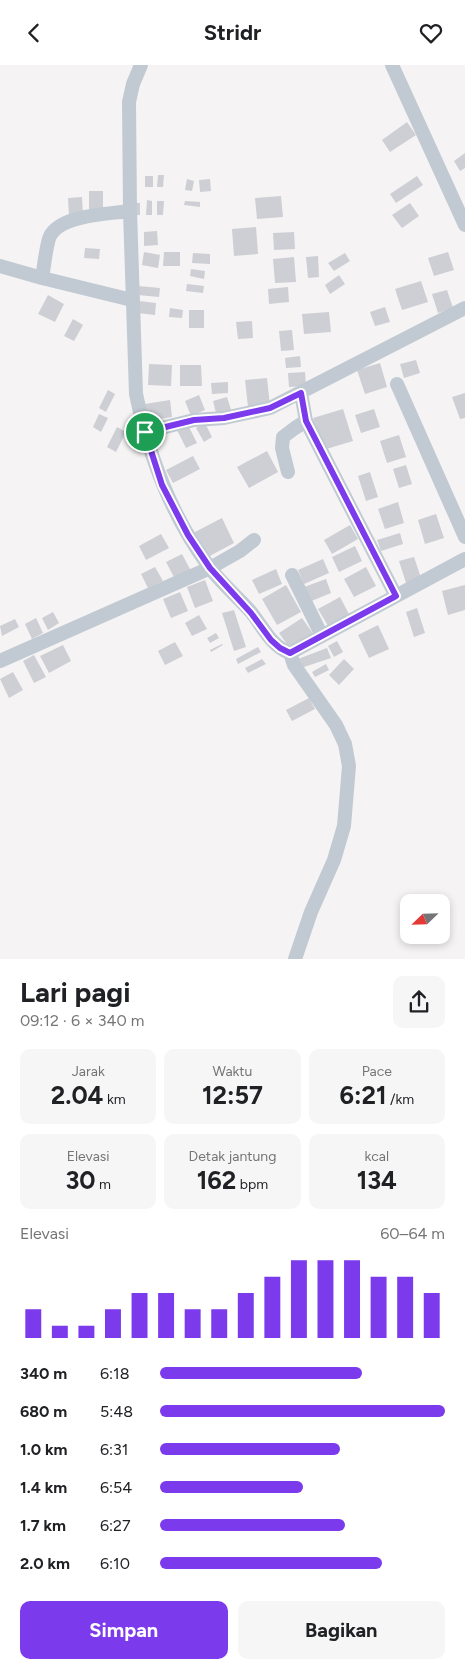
<!DOCTYPE html>
<html lang="id">
<meta charset="utf-8">
<style>
:root{--surface:#fff;--page:#f6f6f6;--text:#202124;--muted:#757577;--accent:#7c3aed}
body{margin:0;font-family:Figtree,sans-serif;background:var(--page);color:var(--text);height:100vh;display:flex;flex-direction:column;font-size:19px;white-space:nowrap}
*{box-sizing:border-box;margin:0}
p{font-size:16px;color:var(--muted)}
.icon{flex:none;width:28px;height:28px;fill:none;stroke:currentColor;stroke-width:2;stroke-linecap:round;stroke-linejoin:round}
.map{position:relative;height:894px;overflow:hidden}
.panel{display:flex;flex-direction:column;background:var(--surface);flex:1}
.panel>*{flex:none}
.needle{width:32px;rotate:247deg}
.fabs{position:absolute;left:400px;top:829px;display:grid;gap:10px}
.fabs a{display:grid;place-items:center;width:50px;height:50px;border-radius:10px;background:var(--surface);box-shadow:0 2px 8px #0003;font-size:25px}
.pin{position:absolute;display:grid;place-items:center;width:42px;height:42px;color:#fff;margin:-21px;border:2px solid #fff;border-radius:50%;box-shadow:0 1px 5px #0007}
.round{display:grid;place-items:center;flex:none;width:52px;height:52px;border-radius:10px;background:var(--page)}
.overview{display:flex;align-items:center;justify-content:space-between;height:85px;padding:0 20px}
h1{font-size:28px;font-weight:700;line-height:38px}
.metrics{display:grid;grid-template-columns:repeat(3,1fr);gap:8px;height:85px;padding:5px 20px}
.metrics div{display:grid;align-content:center;border-radius:10px;background:var(--page);text-align:center}
.metrics b{font-size:25px;font-weight:700}
.metrics small{font-size:14px;font-weight:400}
.metrics p{font-size:14px}
.chart{height:140px;padding:10px 20px}
.chart p{display:flex;justify-content:space-between}
.chart svg{width:100%;height:90px;margin-top:5px;stroke:var(--accent);stroke-width:6}
.cta{display:flex;gap:10px;margin-top:auto;padding:10px 20px}
.cta a{flex:1;height:58px;border-radius:10px;background:var(--accent);color:#fff;font-size:20px;font-weight:700;line-height:58px;text-align:center}
.cta a+a{background:var(--page);color:var(--text)}
ul{padding:0 20px;list-style:none;font-size:16px}
li{display:grid;grid-template-columns:80px 60px 1fr;align-items:center;height:38px}
li i{height:12px;border-radius:6px;background:var(--accent)}
header{display:flex;justify-content:space-between;align-items:center;height:65px;padding:0 20px;background:var(--surface);font-size:22px;font-weight:700}
.map>svg:first-child{display:block}
.building{fill:#cdcfd5}
.lines{fill:none;stroke-linecap:round;stroke-linejoin:round}
.street{stroke:#c1cad2;stroke-width:14}
.route-casing{stroke:#fff;stroke-width:10}
.route{stroke:#7c3aed;stroke-width:6}
</style>
<header><svg class="icon" aria-label="back" viewBox="0 0 24 24"><path d="M15 5l-7 7 7 7"/></svg>Stridr<svg class="icon" aria-label="heart" viewBox="0 0 24 24"><path d="M12 20l-8-8c-3-5 5-10 8-4 3-6 11-1 8 4z"/></svg></header>
<div class="map">
<svg width="465" height="894" viewBox="0 0 465 894">
<rect width="100%" height="100%" fill="#f5f3f3"/>
<path class="building" d="M407 57 416 70 390 87 382 75Z
M465 88V103L460 106 454 96Z
M158 110H164L163 122H157Z
M145 111H153V122H145Z
M417 111 423 120 396 138 390 129Z
M187 114 194 116 192 126 185 125Z
M210 114 211 126 200 127 199 115Z
M89 126H103V145H89Z
M281 131 283 152 257 154 255 133Z
M82 132 83 150 69 151 68 133Z
M147 135 152 136V150H146Z
M157 136H164L163 150H157Z
M185 136 200 137V142L184 140Z
M135 138H140V150H135Z
M410 138 419 151 402 163 392 150Z
M256 162 258 189 234 191 232 164Z
M157 166 158 180 144 181V167Z
M294 167 295 184 274 185 273 168Z
M85 183 100 184 99 194 84 193Z
M144 187 160 190 158 203 142 200Z
M164 187H180V201H163Z
M448 187 454 205 434 211 428 193Z
M193 188 210 189V199L192 198Z
M345 188 350 196 334 206 328 198Z
M318 191 319 212 308 213 306 192Z
M294 192 296 217 275 218 273 194Z
M191 204 205 206 204 214 190 211Z
M339 210 345 219 330 229 325 220Z
M421 216 428 237 402 245 395 224Z
M187 219 204 221 203 228 186 226Z
M138 221 160 223 159 232 138 230Z
M288 222 289 237 269 239 268 224Z
M447 225 453 243 438 248 432 229Z
M48 230 64 239 55 257 38 249Z
M139 236 156 238 155 250 138 248Z
M385 242 390 257 375 261 370 247Z
M170 243 183 245 182 253 169 252Z
M189 245H204V263H189Z
M329 247 331 267 304 269 302 249Z
M73 254 83 260 74 276 64 271Z
M252 256 253 273 238 274 236 257Z
M292 265 294 285 281 286 279 266Z
M300 291 301 302 286 303 285 293Z
M416 295 420 308 404 313 400 299Z
M380 298 387 322 365 329 357 305Z
M149 299 172 300 171 321 148 320Z
M180 300H201L202 321H180Z
M305 307 306 321 289 322 288 308Z
M267 313 270 341 248 342 245 315Z
M228 317V328L212 329 211 318Z
M108 325 115 329 106 347 99 343Z
M465 328V353L460 354 452 332Z
M199 330 205 345 191 351 185 336Z
M227 332 232 348 217 352 213 336Z
M170 335 172 352 147 356 145 339Z
M343 344 353 376 323 385 313 353Z
M374 344 380 362 361 368 355 350Z
M99 349 108 353 101 367 93 362Z
M205 358 212 372 204 377 196 363Z
M188 360 197 378 186 383 177 365Z
M117 362 126 367 116 387 107 382Z
M399 370 406 392 387 398 380 376Z
M267 386 278 407 249 423 237 402Z
M193 391 200 404 173 418 166 405Z
M406 400 412 419 399 423 393 404Z
M370 407 378 432 366 436 358 411Z
M398 437 404 458 385 464 378 444Z
M436 449 444 473 425 479 418 455Z
M222 453 234 478 206 493 193 468Z
M350 460 358 474 332 489 324 475Z
M400 468 403 479 381 486 377 475Z
M161 469 169 483 146 495 139 481Z
M355 481 362 496 339 507 332 492Z
M182 489 192 508 176 516 166 497Z
M414 492 421 513 406 518 399 496Z
M323 494 329 508 304 519 298 505Z
M155 502 163 516 148 523 141 509Z
M366 502 376 521 354 532 344 514Z
M276 504 282 519 259 529 252 515Z
M326 514 331 528 309 537 304 522Z
M205 515 213 536 195 543 187 522Z
M286 520 301 547 277 560 262 534Z
M465 520V545L448 550 442 526Z
M180 527 188 546 171 553 163 534Z
M340 532 349 549 328 561 318 544Z
M417 543 425 568 414 572 406 547Z
M234 545 246 582 234 586 222 548Z
M53 547 59 558 48 565 42 553Z
M199 550 207 564 192 571 185 558Z
M36 553 43 568 32 574 25 559Z
M302 553 314 570 291 585 279 568Z
M15 554 19 562 2 571 0 561Z
M378 560 389 584 369 593 358 570Z
M216 568 219 573 210 578 207 573Z
M337 576 343 587 334 592 328 581Z
M175 577 183 591 165 600 158 586Z
M222 579 223 580 211 587 210 585Z
M63 580 71 596 49 608 40 591Z
M258 582 261 587 238 599 236 594Z
M327 583 331 593 301 603 298 594Z
M34 590 46 612 34 618 23 596Z
M262 594 266 599 248 608 245 603Z
M344 594 354 604 339 620 329 610Z
M326 599 329 605 315 612 312 607Z
M13 607 23 625 9 633 0 614Z
M309 633 315 644 292 656 286 645Z"/>
<g class="lines">
<path class="street" d="M141 0 133 19 129 37 130 146 136 329C149 392 171 451 210 503 222 519 238 532 251 547 263 562 271 581 290 588L465 494
M392 0 465 160
M0 201 42 213 132 235
M42 213C44 203 46 180 50 171 61 150 108 149 130 146
M397 319 465 472
M301 328 306 356 396 531
M145 367 194 355 224 353 270 343 465 243
M288 407 282 383 283 372 295 363 306 356
M292 510 322 571
M290 588 294 600 336 660 345 679 349 701 344 761 334 795 311 847 295 894
M0 596 210 503 240 486 254 475"/>
</g>
<g class="lines">
<g class="route-casing">
<path id="route" d="M301 328 306 356 396 531 290 588 280 583 271 575 251 548 210 503 188 470 162 420 145 367 194 355 224 353 270 343Z"/>
</g>
<use href="#route" class="route"/>
</g>
</svg>
<div class="fabs">
<a><svg class="needle" viewBox="-14 -14 28 28"><path d="M0-13l5 13h-10z" fill="#e53935"/><path d="M0 13l5-13h-10z" fill="#757577"/></svg></a>
</div>
<div class="pin" style="left:145px;top:367px;background:#1e9e55"><svg class="icon" aria-label="arrive" viewBox="0 0 24 24"><path d="M6 21V4h12l-3 4 3 4H6"/></svg></div>
</div>
<section class="panel">
<div class="overview"><div><h1>Lari pagi</h1><p>09:12 · 6 × 340 m</p></div><a class="round"><svg class="icon" aria-label="share" viewBox="0 0 24 24"><path d="M12 15V3M7 8l5-5 5 5M5 13v7h14v-7"/></svg></a></div>
<div class="metrics">
<div><p>Jarak</p><b>2.04<small> km</small></b></div>
<div><p>Waktu</p><b>12:57</b></div>
<div><p>Pace</p><b>6:21<small> /km</small></b></div>
</div>
<div class="metrics">
<div><p>Elevasi</p><b>30<small> m</small></b></div>
<div><p>Detak jantung</p><b>162<small> bpm</small></b></div>
<div><p>kcal</p><b>134</b></div>
</div>
<div class="chart"><p><span>Elevasi</span>60–64 m</p>
<svg viewBox="0 0 160 44" preserveAspectRatio="none"><path d="M5 44V30M15 44V38M25 44V38M35 44V30M45 44V22M55 44V22M65 44V30M75 44V30M85 44V22M95 44V14M105 44V6M115 44V6M125 44V6M135 44V14M145 44V14M155 44V22"/></svg>
</div>
<ul>
<li><b>340 m</b>6:18<i style="width:71%"></i></li>
<li><b>680 m</b>5:48<i style="width:100%"></i></li>
<li><b>1.0 km</b>6:31<i style="width:63%"></i></li>
<li><b>1.4 km</b>6:54<i style="width:50%"></i></li>
<li><b>1.7 km</b>6:27<i style="width:65%"></i></li>
<li><b>2.0 km</b>6:10<i style="width:78%"></i></li>
</ul>
<div class="cta"><a>Simpan</a><a>Bagikan</a></div>
</section>
